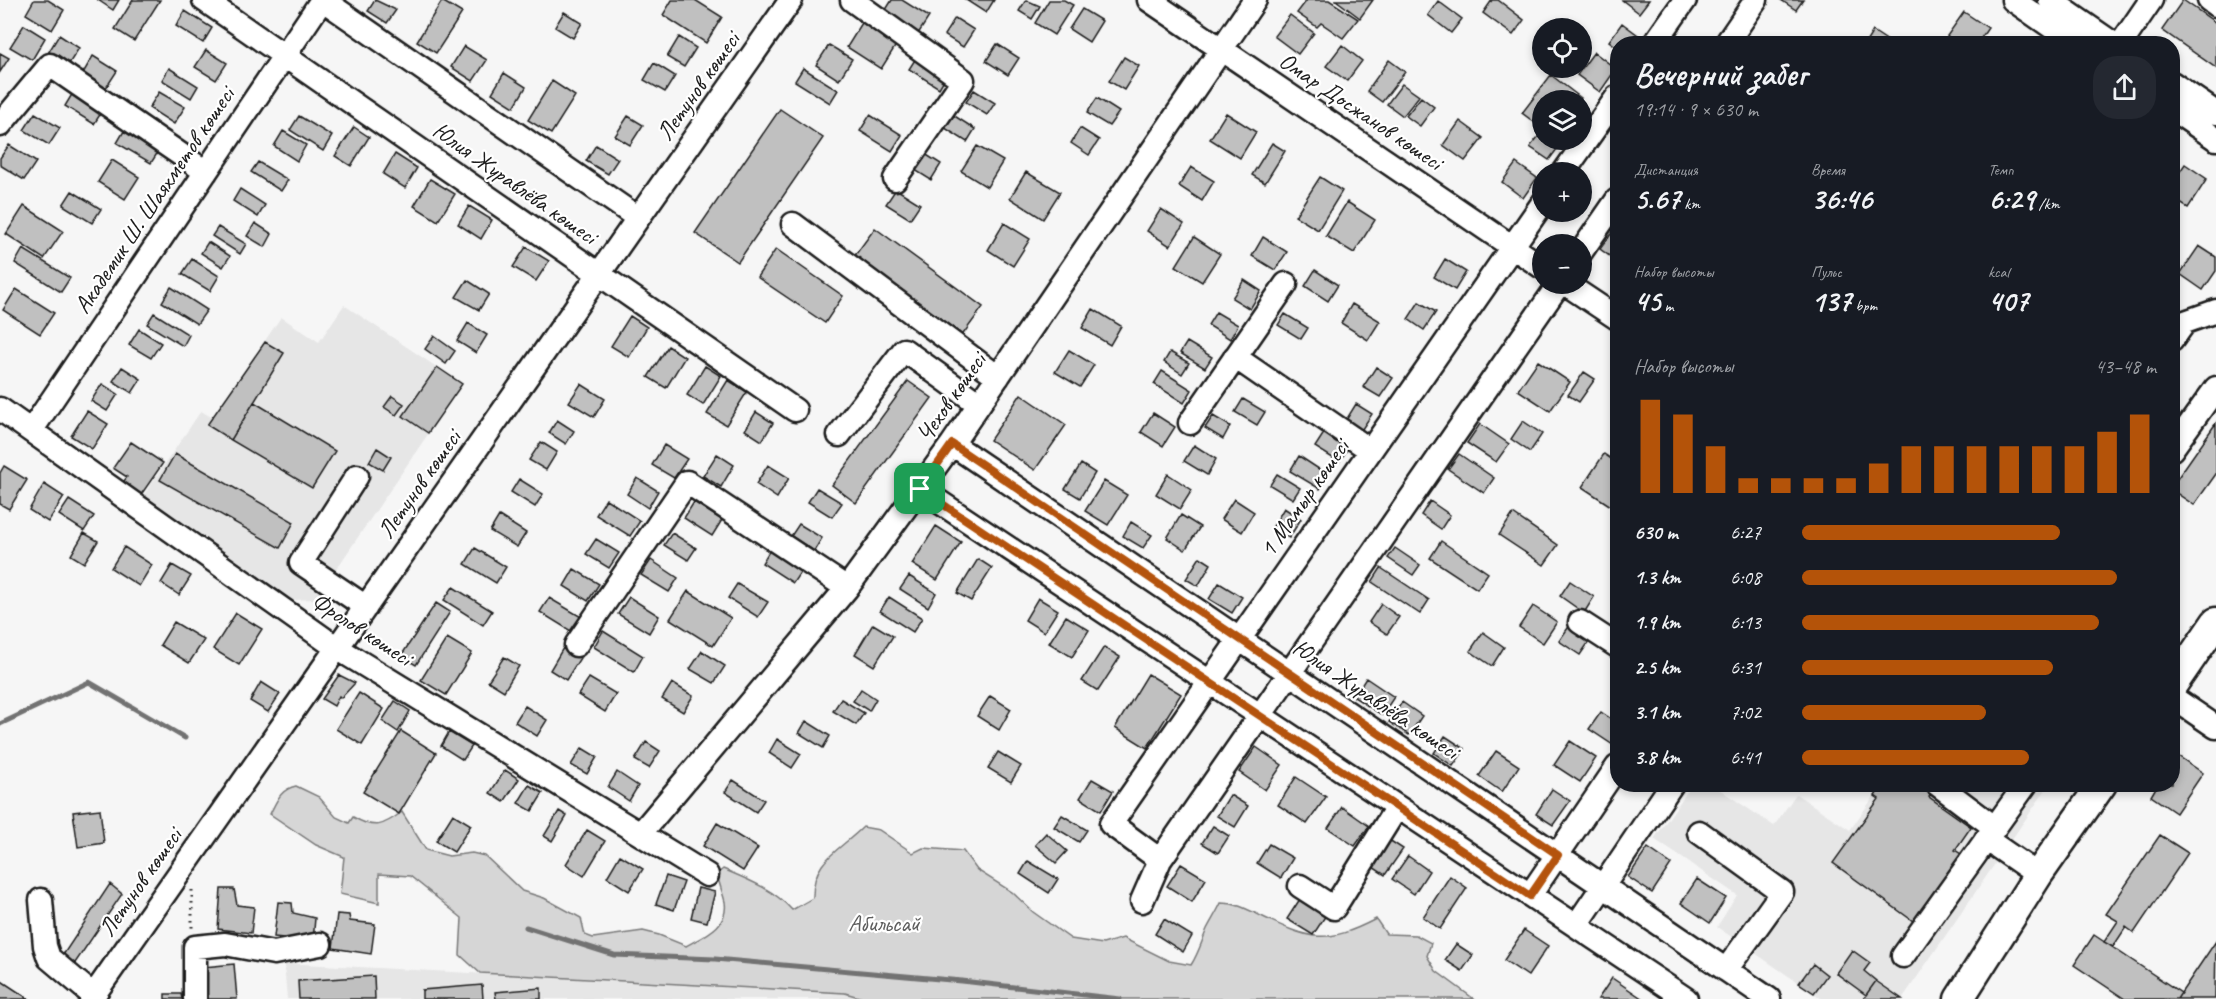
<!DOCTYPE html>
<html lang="ru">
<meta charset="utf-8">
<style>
:root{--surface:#171b24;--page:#242831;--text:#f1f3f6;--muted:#9ea1a6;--accent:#b45309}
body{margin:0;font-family:Caveat,sans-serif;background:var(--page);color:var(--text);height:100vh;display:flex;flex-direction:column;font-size:22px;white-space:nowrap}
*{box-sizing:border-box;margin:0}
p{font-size:20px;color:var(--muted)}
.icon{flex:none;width:33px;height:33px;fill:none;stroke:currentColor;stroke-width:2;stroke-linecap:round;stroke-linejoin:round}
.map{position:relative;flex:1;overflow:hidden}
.drawer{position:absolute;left:1610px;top:36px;width:570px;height:756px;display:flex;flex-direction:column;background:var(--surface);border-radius:24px;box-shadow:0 3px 9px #0003}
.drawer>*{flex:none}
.fabs{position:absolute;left:1532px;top:18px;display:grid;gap:12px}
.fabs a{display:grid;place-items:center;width:60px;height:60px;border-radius:50%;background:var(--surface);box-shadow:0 3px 9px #0003;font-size:30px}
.pin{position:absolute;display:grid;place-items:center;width:51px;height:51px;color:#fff;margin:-26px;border-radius:12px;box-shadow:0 3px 9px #0006}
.round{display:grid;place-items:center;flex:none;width:63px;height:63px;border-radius:24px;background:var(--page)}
.overview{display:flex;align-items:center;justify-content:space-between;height:102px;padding:0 24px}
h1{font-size:33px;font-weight:600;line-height:45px}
.stats{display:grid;grid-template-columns:repeat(3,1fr);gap:9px;height:102px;padding:6px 24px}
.stats div{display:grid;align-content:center}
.stats b{font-size:30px;font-weight:600}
.stats small{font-size:16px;font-weight:400}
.stats p{font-size:16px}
.chart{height:168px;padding:12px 24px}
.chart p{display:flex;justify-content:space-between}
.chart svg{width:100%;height:108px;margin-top:6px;stroke:var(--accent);stroke-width:6}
ul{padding:0 24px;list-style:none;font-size:20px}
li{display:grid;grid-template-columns:96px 72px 1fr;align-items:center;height:45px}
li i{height:15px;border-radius:8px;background:var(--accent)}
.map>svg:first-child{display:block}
.built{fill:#e6e6e6}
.green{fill:#d6d6d6;stroke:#797979;stroke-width:1.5}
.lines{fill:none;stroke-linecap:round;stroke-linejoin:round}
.stream{stroke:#727272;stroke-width:5}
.building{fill:#c0c0c0;stroke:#1c1c1c;stroke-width:1.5}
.minor-casing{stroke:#1c1c1c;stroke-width:27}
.major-casing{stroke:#1c1c1c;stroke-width:33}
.path{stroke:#1c1c1c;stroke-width:3;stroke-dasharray:1.5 4.5;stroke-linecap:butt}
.minor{stroke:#fff;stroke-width:22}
.major{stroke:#fff;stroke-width:28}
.route-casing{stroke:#fff;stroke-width:12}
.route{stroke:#b45309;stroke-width:8}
.labels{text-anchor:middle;stroke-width:4.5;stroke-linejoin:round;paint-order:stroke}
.street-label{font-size:24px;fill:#1c1c1c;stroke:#fff}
.park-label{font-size:24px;fill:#5d5d5d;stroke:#fff}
</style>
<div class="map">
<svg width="2216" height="999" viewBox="0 0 2216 999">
<rect width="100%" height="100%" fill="#f6f6f6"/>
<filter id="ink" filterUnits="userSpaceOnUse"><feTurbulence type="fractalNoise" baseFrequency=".0167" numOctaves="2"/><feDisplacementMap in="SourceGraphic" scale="12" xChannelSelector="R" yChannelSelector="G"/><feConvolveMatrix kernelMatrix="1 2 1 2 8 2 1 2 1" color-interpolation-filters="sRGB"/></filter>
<g filter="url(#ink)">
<path class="built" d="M344 305 462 384 316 599 292 600 141 499 201 411 213 418 281 317 319 342Z
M1692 785H1713L1774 826 1796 794 1850 830 1882 785H2049L1902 999H1822L1717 927 1737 895 1654 839Z
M284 963 845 993 866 999H287Z"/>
<path class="green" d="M296 786 319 797 336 817 349 823 353 817C375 830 383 826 402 812L426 850 449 856 472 853 485 856 522 891 544 898 581 918 585 935 593 938 643 931 659 935 686 946C703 936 729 927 725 902 723 893 719 884 717 874L723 869C749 880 773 889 792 910L813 898C812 860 839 851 863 827L879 830 913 853 923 848 963 851 977 870 1012 892 1033 912 1071 939 1103 944 1123 938 1169 961 1191 965C1199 952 1201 943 1207 929 1211 921 1217 912 1221 903 1237 903 1247 909 1261 916 1310 940 1326 945 1376 919L1386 934 1416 935 1431 943 1427 956 1436 971 1474 999H866L845 993 480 973 460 955 462 918 410 876 379 874V903L340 894 344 857 316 845 270 814C277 800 281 789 296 786Z"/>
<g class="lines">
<path class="stream" d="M0 724 89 682 185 738
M526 927 614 955 715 959 962 981 1120 999"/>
</g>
<path class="building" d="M34 0H48L64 10 52 30 26 14Z
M98 0H119L113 10Z
M133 0H160L134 41 115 29Z
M375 0 396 10 387 23 368 11Z
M672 0H695L722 17 706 43 663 15Z
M892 0H902L929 17 916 37 882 16Z
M966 0H994L986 13Z
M1026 0 1040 6 1032 19 1019 11Z
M1049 0H1064L1073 5 1054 35 1035 23Z
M1307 0H1329L1358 19 1343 38 1321 23 1317 27 1297 13Z
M1336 0H1373L1360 18Z
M1492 0H1498L1524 20 1513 35 1483 13Z
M1622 0H1649L1639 13Z
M1781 0H1803L1796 10Z
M2183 0 2216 23V68L2162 30Z
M442 1 462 13 436 53 417 41Z
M1438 1 1462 19 1451 33 1428 15Z
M1082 9 1102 21 1089 42 1069 29Z
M185 11 212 28 203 43 176 26Z
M564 12 582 23 573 38 555 27Z
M1964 12 1988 28 1977 44H1958L1947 36Z
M1290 15 1314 33 1298 54 1274 36Z
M865 18 900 39 881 69 847 47Z
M955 18 974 30 963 47 944 35Z
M1622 23 1638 35 1632 44H1617V47L1609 41Z
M24 25 45 38 32 60 10 47Z
M1873 31 1888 41 1887 44H1865Z
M59 35 79 48 65 70 45 58Z
M679 37 696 48 684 67 667 57Z
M1785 38 1786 44H1744Z
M997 44 1019 58 1008 75 986 61Z
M829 45 852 59 839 80 816 65Z
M1342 45 1362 61 1347 81 1326 66Z
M464 46 487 60 473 81 451 67Z
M206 50 227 63 216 80 195 67Z
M1594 52 1616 69 1600 92 1577 75Z
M0 53 9 58 0 72Z
M918 55 948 73 939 88 909 69Z
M93 56 117 71 102 94 79 80Z
M1124 57 1139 66 1124 90 1109 81Z
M1389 60 1405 72 1382 102 1367 91Z
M654 63 675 76 665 92 644 80Z
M169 68 198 86 191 98 162 80Z
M803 68 838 90 830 103 795 81Z
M504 73 526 87 514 107 492 93Z
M1551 75 1581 98 1579 100H1542V128L1522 113Z
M552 81 575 96 551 134 528 120Z
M1402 84 1419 96 1403 116 1387 104Z
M974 90 995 103 987 115 966 102Z
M74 91 103 110 94 124 65 106Z
M159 92 185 107 174 124 149 108Z
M1421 97 1434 107 1420 126 1406 116Z
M1097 98 1119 112 1109 126 1087 113Z
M780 109 823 138 738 262 695 233Z
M35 113 60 128 49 145 24 130Z
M1226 113 1256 132 1240 158 1210 139Z
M870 115 902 135 892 151 860 131Z
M953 115 975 129 967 142 945 128Z
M299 116 332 136 323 151 290 130Z
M628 116 643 125 630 145 615 136Z
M1460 121 1483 138 1465 161 1443 145Z
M354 127 369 137 351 166 335 156Z
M1080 128 1099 140 1089 155 1071 143Z
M124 131 158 152 151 163 117 143Z
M283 131 306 145 297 161 274 146Z
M1542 132V140H1552L1560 145 1549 160 1530 147Z
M1272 143 1285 151 1265 183 1252 175Z
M9 145 36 162 24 180 0 165V158Z
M596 145 618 159 608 174 586 161Z
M977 146 1003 161 987 187 961 171Z
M395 154 417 168 405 188 383 174Z
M925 154 941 164 931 180 915 170Z
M112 160 139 177 125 199 98 182Z
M258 162 288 180 281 191 251 172Z
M1516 163 1537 178 1523 198 1502 182Z
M2185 164 2207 179 2188 208 2172 198V183Z
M1191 167 1214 181 1202 201 1179 186Z
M1026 172 1060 192 1043 219 1010 198Z
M1320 177 1342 191 1318 230 1295 216Z
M430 179 455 194 438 221 414 206Z
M240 189 265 205 258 217 233 201Z
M896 189 920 204 910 219 886 204Z
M72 191 101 209 92 223 63 205Z
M1347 202 1375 220 1354 253 1326 236Z
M24 206 63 231 44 259 6 234Z
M469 206 492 220 481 239 458 224Z
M1161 209 1184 224 1170 246 1147 231Z
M255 223 272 234 265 247 247 236Z
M1004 223 1030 239 1013 266 988 250Z
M1617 226V257L1615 260 1600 249Z
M218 227 246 244 240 254 212 236Z
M875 228 983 307 961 337 853 258Z
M1194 237 1220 254 1202 282 1176 266Z
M1263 237 1287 252 1275 270 1252 256Z
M208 242 230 256 223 267 201 253Z
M2199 246 2216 257V271L2203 290 2180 274Z
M526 247 549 261 536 281 513 267Z
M23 249 70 278 61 292 15 263Z
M776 249 843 296 825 323 757 277Z
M192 259 219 276 210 291 182 274Z
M1445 259 1466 272 1455 290 1434 277Z
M1315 270 1338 285 1328 301 1305 286Z
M467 280 489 294 479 310 456 297Z
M1244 280 1261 291 1250 309 1232 298Z
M171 287 207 310 197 324 162 302Z
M16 289 54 313 40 334 3 310Z
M1419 302 1436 312 1424 330 1408 319Z
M1352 304 1380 321 1368 340 1341 323Z
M1093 309 1121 326 1110 345 1082 328Z
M1216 312 1238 325 1230 339 1208 325Z
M154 313 189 335 183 346 147 324Z
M1285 314 1308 328 1301 339 1278 325Z
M630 316 647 327 629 357 611 346Z
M468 323 487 335 476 353 457 341Z
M139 329 161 343 151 358 129 345Z
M434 336 455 351 446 364 425 349Z
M265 342 284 353 231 440 207 425Z
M1187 342 1212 357 1205 368 1180 353Z
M668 346 685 357 666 388 648 377Z
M1069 350 1094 365 1080 387 1055 372Z
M1170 352 1189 363 1182 374 1164 362Z
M1538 361 1570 382 1550 411 1518 390Z
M705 366 721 376 703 405 687 395Z
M122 367 141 379 132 393 113 381Z
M437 367 462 384 428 433 403 416Z
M1376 367 1393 378 1380 397 1363 387Z
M1162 371 1192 390 1184 403 1154 384Z
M1584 372 1595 379 1579 402 1568 395Z
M728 380 747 392 726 425 707 414Z
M908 381 932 398 856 503 832 485Z
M102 384 118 394 107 411 91 401Z
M581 384 605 399 594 417 569 402Z
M1021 394 1066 425 1035 470 990 440Z
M392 396 404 404 396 415 384 407Z
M1243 399 1265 412 1257 425 1235 412Z
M254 402 335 451 312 488 231 440Z
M1356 404 1372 414 1358 435 1343 425Z
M87 411 108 424 92 449 71 436Z
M756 412 773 423 762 441 745 430Z
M1153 413 1175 427 1163 446 1141 432Z
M1213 416 1230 426 1223 439 1205 428Z
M557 420 574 431 566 444 549 433Z
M1523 421 1542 434 1530 452 1511 439Z
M2216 423V474L2194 505 2172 490V486Z
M1480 424 1509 444 1496 462 1467 443Z
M1326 430 1350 445 1339 462 1315 447Z
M131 442 163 463 136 502 118 489 127 477 113 468Z
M541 442 557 452 546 470 529 460Z
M664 445 687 459 674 478 652 465Z
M1194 445 1216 459 1207 475 1184 461Z
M377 448 391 457 383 470 369 462Z
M175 454 294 522 280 548 160 480Z
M717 454 734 465 721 487 703 476Z
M1459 454 1494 478 1484 493 1448 469Z
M1604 454 1617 463V510L1582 487Z
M1299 456 1328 475 1320 489 1290 471Z
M1081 464 1095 473 1080 498 1065 489Z
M768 465 789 478 777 498 756 484Z
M4 466 27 480 9 509 0 504V473Z
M1168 474 1192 490 1180 509 1156 494Z
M1277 474 1300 488 1293 499 1270 485Z
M637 478 658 491 648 508 627 494Z
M519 479 543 494 535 507 511 492Z
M1104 481 1127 495 1108 525 1085 511Z
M44 484 64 497 48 522 29 510Z
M817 488 842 503 832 517 808 502Z
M606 499 640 521 630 536 596 515Z
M1234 499 1254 512 1242 532 1221 519Z
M69 500 94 516 84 531 59 515Z
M1430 501 1450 515 1441 529 1421 515Z
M694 502 722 520 712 536 684 518Z
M1284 508 1301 519 1289 538 1272 528Z
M1513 514 1558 545 1544 565 1499 535Z
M1181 515 1200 527 1185 550 1167 538Z
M499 516 526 533 517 547 490 531Z
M1131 522 1152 535 1143 548 1123 536Z
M799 524 822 538 814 551 791 536Z
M936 526 961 542 937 580 912 564Z
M84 533 98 541 84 563 71 555Z
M672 533 696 548 688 560 664 545Z
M596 539 619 553 609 568 586 554Z
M1441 541 1488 573 1477 589 1430 558Z
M124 547 152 565 139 586 111 568Z
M475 548 506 567 496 583 465 564Z
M771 548 803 568 793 583 762 563Z
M1395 548 1420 565 1413 575 1388 558Z
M1200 557 1211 564 1198 586 1186 579Z
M978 559 992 568 971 601 957 593Z
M651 560 678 578 669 592 641 575Z
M172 565 191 576 179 595 161 583Z
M1381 568 1429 600 1420 614 1372 582Z
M574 569 599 584 588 601 564 586Z
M909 576 936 593 928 607 900 589Z
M1570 581 1594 597 1584 613 1560 596Z
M1219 583 1242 597 1232 613 1209 599Z
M737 584 768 602 758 617 728 598Z
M453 587 492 611 483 625 444 600Z
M688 591 731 618 713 646 670 619Z
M629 597 659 616 649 633 618 614Z
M889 597 922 618 913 632 880 611Z
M549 598 583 618 574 633 540 612Z
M1038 598 1058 610 1044 632 1025 620Z
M436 603 450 612 416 665 401 656Z
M1381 604 1399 617 1387 634 1369 622Z
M1533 606 1557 622 1543 643 1519 627Z
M236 613 262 629 239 665 213 649Z
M1066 616 1089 630 1072 657 1049 643Z
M174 622 204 640 189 663 160 645Z
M873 624 893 636 874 666 855 654Z
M1570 625 1591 639 1580 655 1559 641Z
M603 631 643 656 634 672 594 647Z
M1483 632 1504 647 1492 666 1470 651Z
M447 638 472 653 446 695 421 680Z
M1104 647 1120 657 1098 691 1082 681Z
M563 648 580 658 566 680 550 670Z
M702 651 725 666 714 683 690 669Z
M504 657 519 666 504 691 488 681Z
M1148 674 1181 694 1147 748 1115 728Z
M339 675 355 683 341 698 339 696 334 706 322 699Z
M589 678 616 694 605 712 578 695Z
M1366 678 1394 697 1382 715 1354 697Z
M261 682 280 694 268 712 250 701Z
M672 683 693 696 683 712 662 699Z
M861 689 876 699 869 711 853 701Z
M359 693 384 709 362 745 336 729Z
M990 696 1011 709 999 730 977 716Z
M841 699 864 713 856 725 833 711Z
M395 701 410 711 398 732 382 721Z
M1402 702 1422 716 1409 735 1389 722Z
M525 706 547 720 537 736 515 722Z
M1601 712 1617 723V739L1613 745 1589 729Z
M806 721 830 736 823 748 799 733Z
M401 731 436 753 399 814 363 792Z
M449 732 472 746 463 760 441 746Z
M1445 736 1465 749 1453 766 1434 753Z
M777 739 801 754 792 768 769 753Z
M1570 741 1596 758 1580 782 1554 765Z
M646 742 660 751 649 768 635 760Z
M1256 747 1282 765 1265 790 1239 772Z
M582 748 597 757 587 774 571 765Z
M1496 751 1519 766 1502 792 1479 776Z
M998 752 1021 766 1011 782 988 768Z
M2178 756 2203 773 2176 813 2151 796 2158 784H2172V764Z
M505 770 519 779 504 802 490 793Z
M617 772 638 786 629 801 608 787Z
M1296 777 1326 797 1307 824 1278 805Z
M1092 779 1113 791 1101 811 1080 798Z
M733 780 764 800 756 812 725 792Z
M1883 784H1937L1929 797 1971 827 1955 850 1961 854 1913 921 1833 863 1879 799 1875 796Z
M529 785 543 793 532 811 518 803Z
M1552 789 1570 801 1553 825 1536 814Z
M1230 795 1248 806 1235 827 1217 816Z
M1342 807 1369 826 1355 846 1328 828Z
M100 809 104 843 78 847 73 812Z
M559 811 567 816 552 841 544 836Z
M453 814 471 825 454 852 436 841Z
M1062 815 1087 830 1079 842 1054 827Z
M717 823 758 848 743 871 703 846Z
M1213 826 1229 836 1218 853 1202 843Z
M587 830 605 841 584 876 566 864Z
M1046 833 1067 851 1056 863 1035 845Z
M2160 835 2188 853 2134 933 2126 927 2113 947 2104 942 2118 921 2106 914Z
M1386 838 1403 849 1385 875 1368 864Z
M1269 844 1293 858 1281 878 1257 863Z
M1648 848 1671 864 1652 893 1628 877Z
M620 855 643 869 629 891 607 877Z
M1408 856 1429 871 1414 894 1392 879Z
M1028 861 1058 879 1049 893 1020 874Z
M1181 864 1206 879 1192 902 1167 886Z
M666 876 684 882 674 910 656 904Z
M1450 876 1467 888 1440 929 1423 917Z
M1697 879 1726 898 1710 923 1681 903Z
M110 884 122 894 71 969 59 961Z
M698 888 715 892 707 922 691 918Z
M221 889H234L237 905 254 907 251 933 218 929Z
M1300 899 1326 915 1313 935 1287 919Z
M278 902 292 903 293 913 315 918 313 941 274 937Z
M337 914 349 915 350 921 375 924 371 954 333 948Z
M1164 919 1192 936 1183 952 1155 934Z
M1524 930 1548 946 1528 976 1504 960Z
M2094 935 2181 993 2177 999H2125L2074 965Z
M2216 941 2215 999H2177L2181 993Z
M1456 944 1473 955 1462 971 1445 960Z
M1852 950 1870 963 1864 971 1876 981 1866 995 1836 973Z
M234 964 237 999H207L204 967Z
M1813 964 1827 975 1814 993 1799 983Z
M374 976 375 999H299L298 981Z
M1612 978 1643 999H1598Z
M0 980 29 999H0Z
M1876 981 1902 999H1863Z
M482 985 483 999H422V990Z
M541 988V999H496L495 992Z
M165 994H181L182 999H165Z"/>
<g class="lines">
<g class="minor-casing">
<path id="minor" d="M204 0 795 410
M323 0 638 218
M852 0 963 80 895 179
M1149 0 1542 267
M2013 0 2076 44
M2050 0 2114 44
M2209 0 2216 5
M1654 44 1685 0
M1726 44 1756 0
M2121 44 2151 0
M2172 83 2216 113
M2172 109 2216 139
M0 125 50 65 206 172
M1564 172 1617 97
M793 224 998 377
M1581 252 1617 200
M1566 284 1617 318
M2172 340 2185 322 2216 311
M1235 357 1370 450
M0 409 337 648 707 875
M1190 423 1286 284
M31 431 322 0
M839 435 904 350 979 404
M952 444 1769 999
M2172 449 2216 388
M357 476 301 563 366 607
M920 489 1686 999
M1580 622 1617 646
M576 645 687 482 847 588
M2172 697 2216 727
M1937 784 1994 827
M1699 832 1782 892 1726 970
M641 833 847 588 952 444 1255 0
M1986 839 2038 875
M1160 860 1111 824 1542 204
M1300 886 1334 908 1397 807
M1530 895 1617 767
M41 900 45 946 49 958 94 996
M1142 901 1160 860 1559 284
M1576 926 1672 784
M1903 956 2026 784
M91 999 791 0
M195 999V947L225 944 274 953 320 944"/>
</g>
<g class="major-casing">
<path id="major" d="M2172 686 2216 622
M1959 999 2038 875 2102 784"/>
</g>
<path class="path" d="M192 890V928"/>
<use href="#minor" class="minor"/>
<use href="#major" class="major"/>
</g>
</g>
<g class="lines" filter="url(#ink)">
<g class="route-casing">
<path id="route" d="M952 444 1558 855 1530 896 920 489Z"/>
</g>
<use href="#route" class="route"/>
</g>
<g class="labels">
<g class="street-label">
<text transform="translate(698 86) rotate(-55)" y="8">Летунов көшесі</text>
<text transform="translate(1361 111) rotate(34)" y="8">Омар Досжанов көшесі</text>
<text transform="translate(515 183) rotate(35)" y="8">Юлия Журавлёва көшесі</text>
<text transform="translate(154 200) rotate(-56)" y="8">Академик Ш. Шаяхметов көшесі</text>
<text transform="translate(951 397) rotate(-55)" y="8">Чехов көшесі</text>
<text transform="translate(419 484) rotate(-55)" y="8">Летунов көшесі</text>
<text transform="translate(1304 498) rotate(-55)" y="8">1 Мамыр көшесі</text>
<text transform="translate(362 629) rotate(33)" y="8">Фролов көшесі</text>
<text transform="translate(1376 699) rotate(34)" y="8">Юлия Журавлёва көшесі</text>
<text transform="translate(140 882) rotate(-55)" y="8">Летунов көшесі</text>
</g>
<g class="park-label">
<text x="884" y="931">Абильсай</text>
</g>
</g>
</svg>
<div class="fabs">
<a><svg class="icon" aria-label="locate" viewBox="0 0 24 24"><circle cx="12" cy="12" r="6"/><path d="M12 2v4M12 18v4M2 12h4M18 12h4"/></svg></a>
<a><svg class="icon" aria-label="layers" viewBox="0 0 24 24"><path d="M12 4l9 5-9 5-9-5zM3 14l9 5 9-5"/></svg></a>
<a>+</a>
<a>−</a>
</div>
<div class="pin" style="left:920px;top:489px;background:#1e9e55"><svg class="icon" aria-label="arrive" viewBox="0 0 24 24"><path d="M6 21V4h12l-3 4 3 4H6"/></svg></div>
<section class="drawer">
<div class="overview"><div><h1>Вечерний забег</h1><p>19:14 · 9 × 630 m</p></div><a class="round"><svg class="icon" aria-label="share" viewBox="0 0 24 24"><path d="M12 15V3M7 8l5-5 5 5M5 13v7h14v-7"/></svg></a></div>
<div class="stats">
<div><p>Дистанция</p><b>5.67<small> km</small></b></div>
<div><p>Время</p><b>36:46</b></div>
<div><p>Темп</p><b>6:29<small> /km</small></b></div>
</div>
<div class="stats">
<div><p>Набор высоты</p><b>45<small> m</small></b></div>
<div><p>Пульс</p><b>137<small> bpm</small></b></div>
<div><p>kcal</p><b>407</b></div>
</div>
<div class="chart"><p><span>Набор высоты</span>43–48 m</p>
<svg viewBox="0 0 160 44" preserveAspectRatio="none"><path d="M5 44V6M15 44V12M25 44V25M35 44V38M45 44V38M55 44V38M65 44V38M75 44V32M85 44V25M95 44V25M105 44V25M115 44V25M125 44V25M135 44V25M145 44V19M155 44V12"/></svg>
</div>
<ul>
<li><b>630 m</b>6:27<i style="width:73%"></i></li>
<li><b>1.3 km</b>6:08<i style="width:89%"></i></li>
<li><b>1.9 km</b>6:13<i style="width:84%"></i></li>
<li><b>2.5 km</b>6:31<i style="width:71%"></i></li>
<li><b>3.1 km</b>7:02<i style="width:52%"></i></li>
<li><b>3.8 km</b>6:41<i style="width:64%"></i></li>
</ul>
</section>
</div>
